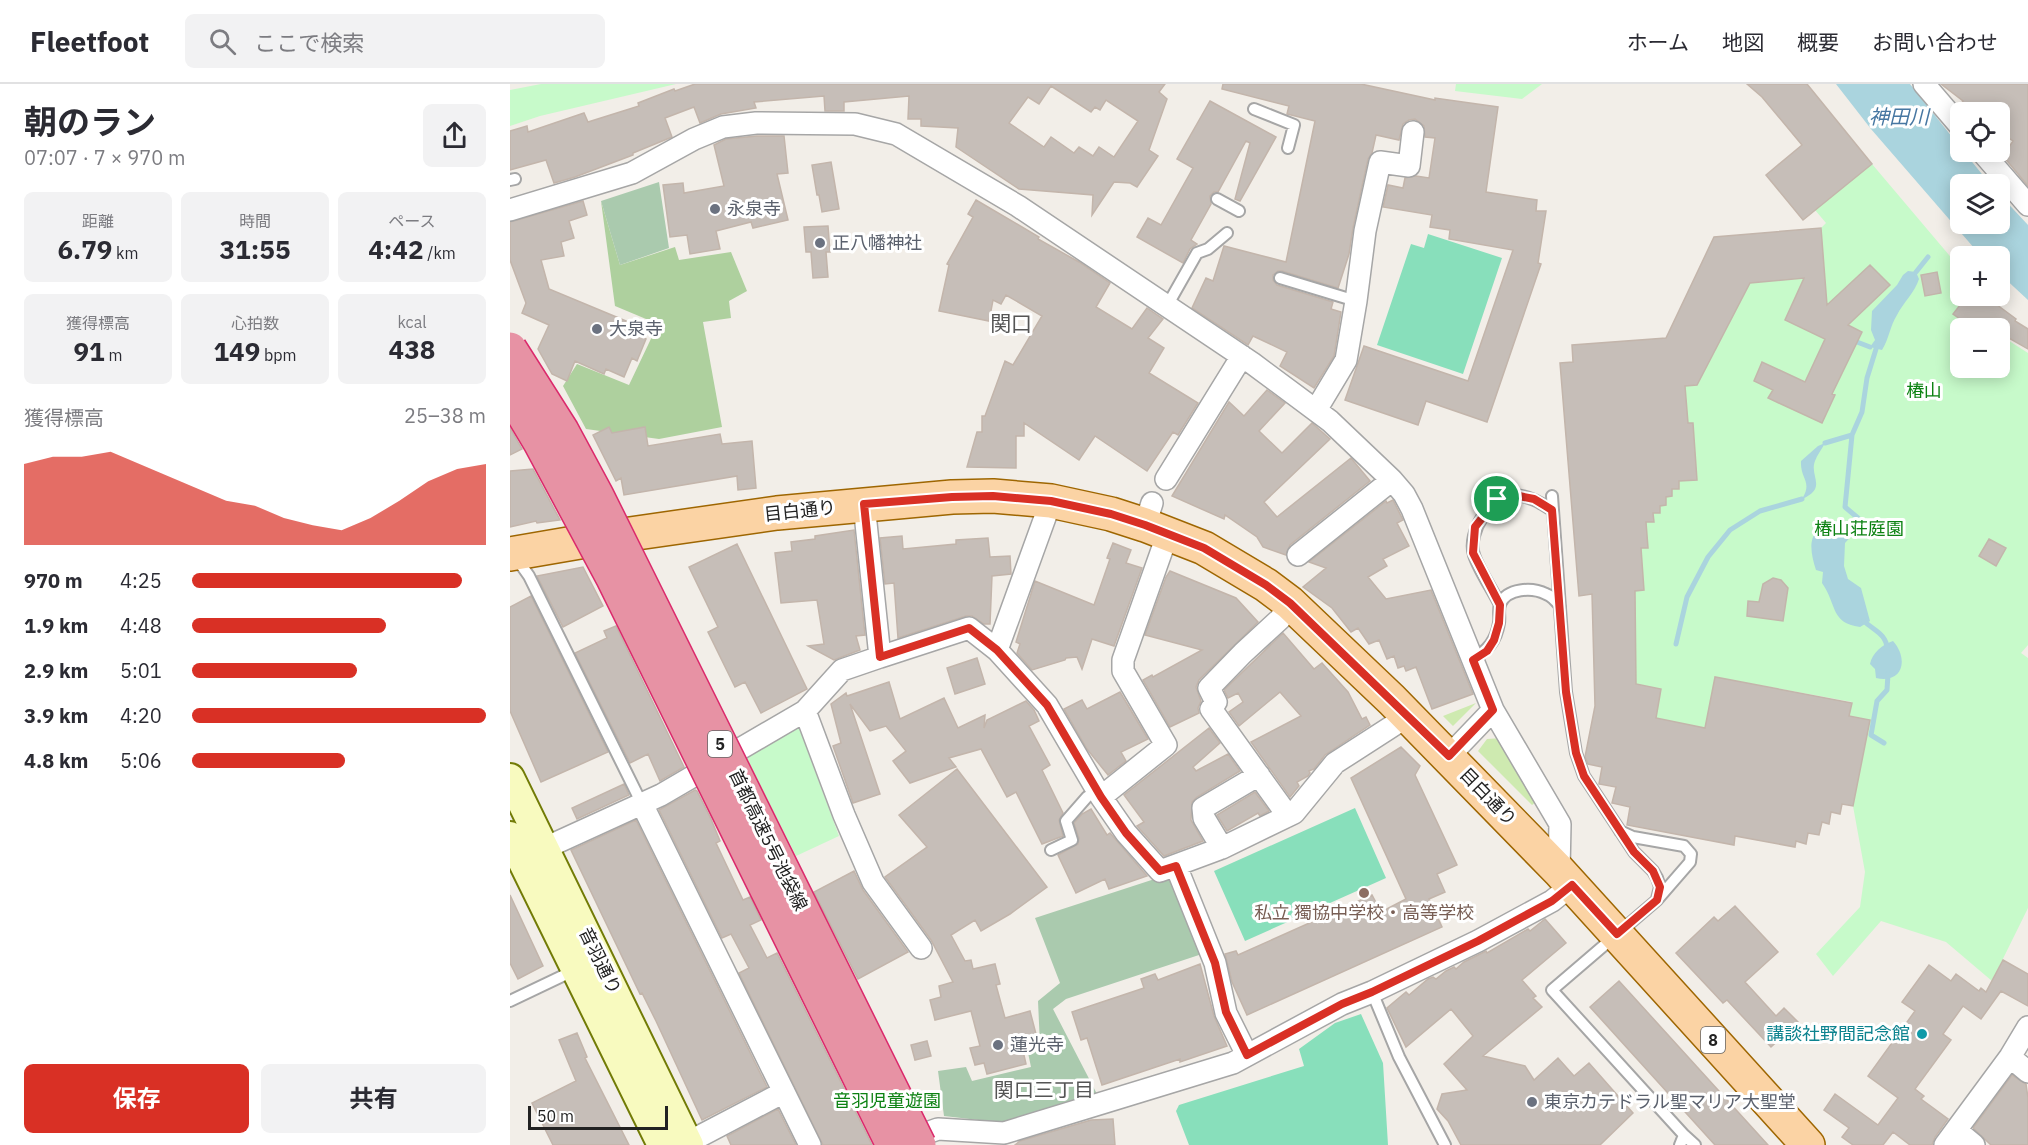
<!DOCTYPE html>
<html lang="ja">
<meta charset="utf-8">
<style>
:root{--surface:#fff;--page:#f2f2f3;--text:#2b2b33;--muted:#7c7c81;--line:#e1e1e2;--accent:#d93025}
body{margin:0;font-family:"IBM Plex Sans","Noto Sans JP",sans-serif;background:var(--page);color:var(--text);height:100vh;display:flex;flex-direction:column;font-size:22px;white-space:nowrap}
*{box-sizing:border-box;margin:0}
p{font-size:20px;color:var(--muted)}
.icon{flex:none;width:33px;height:33px;fill:none;stroke:currentColor;stroke-width:2;stroke-linecap:round;stroke-linejoin:round}
.map{position:relative;flex:1;overflow:hidden}
.side{display:flex;flex-direction:column;background:var(--surface);width:510px}
.side>*{flex:none}
.fabs{position:absolute;left:1440px;top:18px;display:grid;gap:12px}
.fabs a{display:grid;place-items:center;width:60px;height:60px;border-radius:9px;background:var(--surface);box-shadow:0 3px 15px #0003;font-size:30px}
.scale{position:absolute;left:18px;bottom:15px;width:140px;box-sizing:border-box;padding-left:6px;border:3px solid #222;border-top:0;font-size:16px;line-height:21px;white-space:nowrap;color:#222;-webkit-text-stroke:4px #fff;paint-order:stroke}
.pin{position:absolute;display:grid;place-items:center;width:51px;height:51px;color:#fff;margin:-26px;border:3px solid #fff;border-radius:50%;box-shadow:0 2px 6px #0007}
.round{display:grid;place-items:center;flex:none;width:63px;height:63px;border-radius:9px;background:var(--page)}
.summary{display:flex;align-items:center;justify-content:space-between;height:102px;padding:0 24px}
h1{font-size:33px;font-weight:700;line-height:45px}
.figures{display:grid;grid-template-columns:repeat(3,1fr);gap:9px;height:102px;padding:6px 24px}
.figures div{display:grid;align-content:center;border-radius:9px;background:var(--page);text-align:center}
.figures b{font-size:26px;font-weight:700}
.figures small{font-size:16px;font-weight:400}
.figures p{font-size:16px}
.chart{height:168px;padding:12px 24px}
.chart p{display:flex;justify-content:space-between}
.chart svg{width:100%;height:108px;margin-top:6px;fill:var(--accent);opacity:.7}
.action{display:flex;gap:12px;margin-top:auto;padding:12px 24px}
.action a{flex:1;height:69px;border-radius:9px;background:var(--accent);color:#fff;font-size:24px;font-weight:700;line-height:69px;text-align:center}
.action a+a{background:var(--page);color:var(--text)}
ul{padding:0 24px;list-style:none;font-size:20px}
li{display:grid;grid-template-columns:96px 72px 1fr;align-items:center;height:45px}
li i{height:15px;border-radius:8px;background:var(--accent)}
header{display:flex;align-items:center;gap:36px;box-sizing:border-box;height:84px;padding:0 30px;background:var(--surface);border-bottom:2px solid var(--line)}
header strong{font-size:28px}
nav{display:flex;gap:33px;margin-inline-start:auto;font-size:21px}
.search{width:420px;height:54px;background:var(--page);display:flex;align-items:center;gap:15px;box-sizing:border-box;padding:0 21px;border-radius:9px;color:var(--muted);font-size:22px}
main{display:flex;flex:1;min-height:0}
.map>svg:first-child{display:block}
.grass{fill:#ceeab0}
.forest{fill:#aed09e}
.cemetery{fill:#aacaae}
.park{fill:#c7faca}
.pitch{fill:#88dfbb}
.water{fill:#aad4de}
.lines{fill:none;stroke-linecap:round;stroke-linejoin:round}
.stream{stroke:#aad4de;stroke-width:5}
.building{fill:#c6beb8;stroke:#c3b5ab;stroke-width:1.5;fill-rule:evenodd}
.lane-casing{stroke:#a6a6a6;stroke-width:14}
.street-casing{stroke:#a6a6a6;stroke-width:24}
.secondary-casing{stroke:#727b06;stroke-width:32}
.primary-casing{stroke:#9e6601;stroke-width:36}
.lane{stroke:#fff;stroke-width:10}
.street{stroke:#fff;stroke-width:21}
.secondary{stroke:#f8fabf;stroke-width:28}
.primary{stroke:#fbd3a4;stroke-width:33}
.highway-bridge-casing{stroke:#db2a6c;stroke-width:36;stroke-linecap:butt}
.highway-bridge{stroke:#e792a4;stroke-width:33}
.route-casing{stroke:#fff;stroke-width:12}
.route{stroke:#d93025;stroke-width:8}
.worship-dot{fill:#6b7280;stroke:#fff;stroke-width:2}
.education-dot{fill:#8d6e63;stroke:#fff;stroke-width:2}
.culture-dot{fill:#0f9aa8;stroke:#fff;stroke-width:2}
.labels{text-anchor:middle;stroke-width:6;stroke-linejoin:round;paint-order:stroke}
.shield{fill:#fff;stroke:#646464;stroke-width:1.5}
.shield-label{font-size:16px;font-weight:bold;fill:#222}
.worship-label{font-size:18px;fill:#5b616d;stroke:#fff;text-anchor:start}
.park-label{font-size:18px;fill:#0d8213;stroke:#fff}
.street-label{font-size:18px;fill:#222;stroke:#fff}
.education-label{font-size:18px;fill:#785e54;stroke:#fff}
.culture-label{font-size:18px;fill:#0d838f;stroke:#fff;text-anchor:end}
.water-label{font-size:20px;font-style:italic;fill:#4777a2;stroke:#fff}
.neighbourhood-label{font-size:20px;fill:#555;stroke:#fff}
.quarter-label{font-size:21px;fill:#555;stroke:#fff}
</style>
<header>
<strong>Fleetfoot</strong>
<div class="search"><svg class="icon" aria-label="search" viewBox="0 0 24 24"><circle cx="10" cy="10" r="6"/><path d="M15 15l6 6"/></svg>ここで検索</div>
<nav><a>ホーム</a><a>地図</a><a>概要</a><a>お問い合わせ</a></nav>
</header>
<main>
<section class="side">
<div class="summary"><div><h1>朝のラン</h1><p>07:07 · 7 × 970 m</p></div><a class="round"><svg class="icon" aria-label="share" viewBox="0 0 24 24"><path d="M12 15V3M7 8l5-5 5 5M5 13v7h14v-7"/></svg></a></div>
<div class="figures">
<div><p>距離</p><b>6.79<small> km</small></b></div>
<div><p>時間</p><b>31:55</b></div>
<div><p>ペース</p><b>4:42<small> /km</small></b></div>
</div>
<div class="figures">
<div><p>獲得標高</p><b>91<small> m</small></b></div>
<div><p>心拍数</p><b>149<small> bpm</small></b></div>
<div><p>kcal</p><b>438</b></div>
</div>
<div class="chart"><p><span>獲得標高</span>25–38 m</p>
<svg viewBox="0 0 160 44" preserveAspectRatio="none"><path d="M0 44V11L10 8L20 8L30 6L40 11L50 16L60 21L70 26L80 28L90 33L100 36L110 38L120 33L130 26L140 18L150 13L160 11V44z"/></svg>
</div>
<ul>
<li><b>970 m</b>4:25<i style="width:92%"></i></li>
<li><b>1.9 km</b>4:48<i style="width:66%"></i></li>
<li><b>2.9 km</b>5:01<i style="width:56%"></i></li>
<li><b>3.9 km</b>4:20<i style="width:100%"></i></li>
<li><b>4.8 km</b>5:06<i style="width:52%"></i></li>
</ul>
<div class="action"><a>保存</a><a>共有</a></div>
</section>
<div class="map">
<svg width="1518" height="1061" viewBox="0 0 1518 1061">
<rect width="100%" height="100%" fill="#f2eee8"/>
<path class="grass" d="M966 619 943 642 933 632Z
M992 654 1029 716 1022 721 968 667 977 655Z"/>
<path class="forest" d="M91 117 110 181 165 163 169 176 221 168 237 207 219 217 221 234 193 238 212 343 149 355 76 345 53 302 67 280 119 301 148 240 105 222Z"/>
<path class="cemetery" d="M149 98 159 164 110 181 91 117Z
M660 790 692 870 556 915 543 925 588 1012 494 1039 434 1032 428 987 456 983 462 997 521 983 517 964 530 961 528 917 550 899 525 834Z"/>
<path class="park" d="M31 0H166L30 32 0 42V6Z
M946 0H1032L1012 15 945 7Z
M1362 80 1450 184V212H1457L1443 230 1463 244H1450V284H1490V258L1493 253 1518 269V561L1511 569 1518 574V824L1482 897 1436 858 1371 837 1323 892 1306 870 1350 823 1355 788 1343 722 1359 636 1339 632 1342 618 1205 593 1195 644 1146 634 1151 605 1126 600 1125 507 1134 506 1131 464 1136 438H1144L1143 429H1150V422L1156 413 1162 412V405L1169 404V397L1187 395 1183 339H1178L1175 302 1187 301 1240 199 1315 192 1311 144 1316 139 1305 126Z
M289 644 329 752 286 772 236 673Z"/>
<path class="pitch" d="M918 150 992 174 953 290 867 261 901 160 914 164Z
M845 724 876 794 735 857 704 787Z
M851 930 873 979 878 1061H679L666 1027 669 1021 794 982 789 965 825 939Z"/>
<path class="water" d="M1326 0H1400L1450 63V68H1454L1480 100H1450V140H1490V111L1518 141V216L1490 190V172H1471L1361 45Z
M1398 187 1406 188 1409 195C1405 208 1393 219 1387 231 1380 242 1379 255 1372 266L1360 263 1365 256 1361 246 1362 227 1387 201 1393 191Z
M1315 359C1312 365 1307 371 1305 377 1299 392 1318 404 1292 415 1303 397 1290 396 1291 377L1308 362Z
M1326 438H1338L1345 442 1346 447 1335 459 1334 482 1338 495 1351 504 1360 537 1350 543C1320 539 1327 520 1312 499L1313 488 1306 486C1298 462 1298 443 1326 438Z
M1383 557C1399 575 1393 600 1366 594L1365 585 1360 580C1362 569 1373 560 1383 557Z"/>
<g class="lines">
<path class="stream" d="M1406 188 1418 173
M1347 258 1360 263
M1315 359 1342 351
M1340 445 1345 442 1348 434 1335 423 1342 351 1352 328 1357 294 1366 265
M1354 537C1363 546 1377 550 1377 565
M1166 560 1177 513 1198 473 1220 446 1250 427 1292 415
M1374 659 1361 651 1367 617 1377 606 1378 590"/>
</g>
<path class="building" d="M185 0H655L649 8 657 15 639 66 648 72 627 103 620 99 604 98 582 131 583 111 509 105 446 63 448 44 411 42V35H398L399 12 334 18V27H315L314 12 244 18 246 24 211 30 190 39 184 23 155 34 162 53 123 69V71L65 93 44 99 36 76 0 86V47L17 42 18 48 74 29 78 38 129 22 128 19 164 5 165 7ZM541 2 581 28 585 23 590 26 596 16 628 37 604 73 589 63 583 72 569 63 564 69 541 53 534 63 499 39 518 13 529 20Z
M713 0H851L925 16V14L988 23 976 108 1027 116 1026 127H1036L1028 179 1031 180 977 338 916 317 908 341 835 316 854 262 958 297 1003 166 939 155 940 146 920 143 922 131 873 123 878 101 893 104 895 94 906 92 919 94 925 54 915 53 914 42 905 35 899 36 893 40 889 56 866 51 862 69 858 75 843 144 839 170 828 204 772 187H768L763 191V196L767 201 823 218 821 225 831 228 824 272 804 304 770 282 777 268 743 252 738 261 682 224 696 194 703 197 714 162 776 178 805 37 777 30 779 22 712 5Z
M1237 0H1297L1362 80 1293 136 1256 91 1292 61 1252 13Z
M1431 0H1518V102L1493 72 1503 57 1490 48V28H1459L1450 22 1453 17Z
M700 17 766 53 730 117 725 115 740 59 736 57 708 108H704L700 112 701 120 681 156 687 160 680 165 673 179 627 153 638 134 651 141 683 84 667 75Z
M247 52H274L278 89 267 90 278 136 243 144 241 138 206 147 210 165 180 170 177 151 160 153 153 101 173 99 174 109 214 102 204 61 216 55Z
M321 78 329 125 312 128 309 111H307L302 81Z
M466 116 529 153 528 155 569 178 600 199 586 223 622 245 637 224 653 235 638 254 654 264 639 289 688 319 668 351 663 348 637 387 585 352 569 376 514 339V352H506V384L457 383 467 348H472V332H475L495 277 503 281 532 232 496 211 491 220 483 216 479 237 429 227 439 181 437 180 463 133 458 130Z
M73 117 77 131 59 137 64 154 51 158 54 172 31 176 39 205 116 237 113 245 136 255 127 277 122 274 114 293 96 285 94 290 65 277 57 297 42 290 28 265 39 241 12 229 16 219 0 176V138Z
M318 142 320 168H316L318 193 303 194 301 168H296L294 143Z
M1311 144 1317 221 1360 181 1380 201 1338 241 1352 248 1322 310 1325 311 1312 339 1258 314 1263 306 1244 297 1252 278 1295 298 1315 255 1275 236 1294 194 1240 199 1187 301 1175 302 1178 339H1183L1187 396 1169 397V405H1162V412L1156 413V421L1150 422V429H1143L1144 438H1136L1138 464H1131L1134 506 1125 507 1126 600 1151 605 1146 634 1195 644 1205 593 1342 619 1339 632 1360 636 1343 722 1332 720 1330 730 1321 728 1319 740 1312 738 1309 751 1298 749 1296 760 1286 757 1285 763 1225 752 1224 761 1117 741 1120 723 1102 719 1106 703 1089 700 1092 683 1078 680 1075 673 1085 622 1082 510 1069 512 1050 279 1063 278 1062 261 1156 254 1204 153Z
M1427 188 1431 209 1415 212 1411 191Z
M1457 212H1475L1506 235 1505 237 1518 245V265L1490 249V244H1463L1443 230Z
M757 306 775 319 749 347 772 369 802 339 820 355 754 418 767 433 841 374 860 397 780 461 776 471 753 463 747 453 715 431 714 435 662 412 719 318 734 332Z
M99 343 102 349 135 343 138 362 210 350 212 360 242 357 246 404 228 406 227 392 114 411 111 394 106 397 83 351Z
M0 344 12 365 0 371Z
M23 385 50 436 27 439 26 437 0 443V387Z
M883 416 893 436 887 439 899 462 873 475 877 482 858 493 876 515 921 506 963 610 922 625 906 583 896 587 894 582 888 584 884 572 877 575 869 556 859 560 848 544 841 548 822 524 793 503 816 484 799 478 876 417 877 419Z
M344 446 355 551 346 552 350 566 324 576 298 562 314 560 307 516 271 519 265 469 282 467 281 458 305 455V452Z
M392 452 393 465 446 460V456L478 454 480 473 500 472 501 490 482 492 480 540H474L462 532H456L388 554 384 499 375 500 370 454Z
M1479 455 1496 464 1486 482 1469 472Z
M603 459 621 466 616 479 632 484 604 562 582 555 572 585 567 573 556 574 555 576 522 586 507 569 510 560 506 558 525 497 584 521 600 475 597 474Z
M227 460 297 605 251 629 235 598 225 603 198 548 208 543 179 483Z
M73 483 93 522 53 543 27 492Z
M660 487 726 514 748 538 689 596 686 603 691 617 688 624 689 629 660 643 633 596 642 591 643 593 692 566 635 551 656 493Z
M1263 494 1271 496 1278 504 1273 537 1237 532 1238 517 1249 518 1253 500Z
M21 512 98 668 31 698 0 627V523Z
M106 542 174 683 150 697 138 670 120 679 65 569 97 554 94 547Z
M773 549 804 585 812 579 838 608 852 635 856 633 860 641 815 671 804 685 799 687 800 689 798 692 787 698 789 702 780 713 741 658 791 632 770 608 729 642 719 628 733 618 728 609 718 614 714 606Z
M467 574 475 600 445 610 437 584Z
M379 598 390 635 434 614 448 644 475 631 474 644 477 636 516 617 524 626 529 637 519 642 540 681 532 686 553 729 549 736 553 752 532 760 506 708 497 713 471 665 439 674 446 683 400 699 383 677 396 667 376 642 360 647 340 620 370 710 343 719 323 662 331 659 321 620 336 609 337 612Z
M610 608 638 655 611 668 616 677 598 691 577 665 554 625 572 616 577 625Z
M699 644 710 659 683 683 686 687 718 670 730 687 687 713 682 718 681 736 693 757 654 772 627 742 634 738 614 711Z
M891 663 910 682 905 691 947 781 927 790 935 808 919 815 932 843 737 931 722 898 715 870 726 867 728 871 862 811 871 828 896 815 841 694Z
M447 685 537 803 500 830 471 847 465 836 441 851 455 877 461 876 463 885 485 880 490 900 486 901 495 934 520 927 527 954 511 958 516 980 477 990 474 979 465 981 460 964 470 962 461 927 425 936 420 916 431 913 429 902 443 898 421 856 375 793 417 763 389 731Z
M114 700 119 711 67 735 62 724Z
M185 706 187 707 201 735 210 757 206 759 233 816 240 813 251 836 240 841 257 874 267 869 362 1061H313L229 889 239 884 221 850 212 854 149 726Z
M745 708 759 727 750 732 748 729 717 747 707 731Z
M581 725 597 751 600 749 637 792 599 805 595 795 566 809 548 771 568 760 569 754 564 739 572 730Z
M126 736 257 1003 192 1036 146 937 132 909 130 910 61 766Z
M344 787 353 806 398 868 348 895 304 808Z
M0 811 33 882 8 895 0 879Z
M1225 822 1268 868 1235 898 1266 932 1274 924 1288 938 1261 963 1217 916 1213 919 1166 869 1204 833 1208 837Z
M1035 835 1056 859 1012 896 1026 912 1023 914 1032 923 973 972 1015 982 1024 996 1048 974 1064 992 1079 979 1123 1029 1090 1061H951L938 1037 927 1025 932 1010 957 1006 934 980 963 952 941 925 896 963 877 924 896 908 899 911 918 895 923 893 926 895 936 887 944 883 946 885 954 878 976 867 977 869 1018 845 1020 847Z
M1493 876 1518 890V922L1491 907 1471 935 1453 922 1433 950 1441 956 1405 1005 1414 1012 1411 1015 1438 1035 1425 1053 1422 1061H1400L1383 1048 1373 1061H1343L1332 1053 1339 1044 1314 1026 1325 1010 1368 1041 1388 1014 1358 992 1405 927 1392 918 1419 881 1441 897 1446 890 1469 907 1471 904 1476 908Z
M690 880 704 932 717 962 670 978V975L592 1001 577 954 571 956 562 928 634 904 631 895 645 890 648 896Z
M1109 897 1258 1061H1205L1080 923Z
M67 949 77 973 75 974 119 1061H43L22 1019 66 997 49 956Z
M417 957 421 972 405 976 401 961Z
M1502 991 1516 1000 1518 1014V1061H1481L1463 1044Z
M268 1025 286 1061H221L217 1052Z
M603 1035 605 1061H505L510 1057 581 1036Z"/>
<g class="lines">
<g class="lane-casing">
<path id="lane" d="M744 25 784 41 778 64
M0 96 5 95
M707 115 729 127
M770 194 846 217
M657 222 687 169 698 165 717 149
M1042 412 1056 608 1066 669 1074 692 1124 768 1143 787 1147 794 1150 803 1147 815
M7 475 19 492 132 720
M990 521C982 505 969 486 964 471 957 448 980 413 1003 411 1018 411 1031 419 1042 426
M962 576C978 566 986 557 989 539 990 533 988 526 990 520 997 504 1022 503 1036 510 1042 512 1046 517 1050 522
M1110 747 1123 753 1174 762 1181 770 1180 778 1147 816 1042 906 1174 1051 1170 1061
M541 766 562 756 556 737 577 713 587 707
M862 908 889 973 935 1061
M0 917 65 886
M1174 1051 1185 1061"/>
</g>
<g class="street-casing">
<path id="street" d="M1414 0 1450 42
M1472 68 1518 121
M0 126 122 89 184 55 213 43 246 39 345 40 386 50 508 122 742 279 820 337 882 396 894 410 902 425 983 626 939 672
M806 326 836 276 846 217 855 147 870 78 899 82 903 48
M656 395 732 272
M541 417 487 566 537 621 591 713 616 749 650 787 712 764 784 729 825 679 898 632
M354 420 370 573 459 544 487 566
M635 441 642 419
M788 471 882 396
M983 626 1050 740 1049 787
M295 627 334 731 363 798 411 864
M591 713 656 661 613 587V576L658 449
M132 720 300 1061
M778 732 701 625 706 618 699 604 733 569 770 535 780 519
M712 764 694 734 693 724 749 691
M21 768 35 764 151 711 295 627 332 586 370 573
M666 782 705 879 716 929 737 971
M1500 973 1518 988
M1446 1046 1464 1061
M394 1057 428 1045 494 1049 723 979 832 920 862 908 968 857 1042 817 1062 801
M173 1061 274 1008
M1435 1061 1500 973 1518 943"/>
</g>
<g class="secondary-casing">
<path id="secondary" d="M0 694 179 1061
M0 752 152 1061"/>
</g>
<g class="primary-casing">
<path id="primary" d="M0 470 99 453 267 429 442 413 483 412 541 417 601 430 635 441 694 464 756 501 780 519 882 616 1049 787 1298 1061"/>
</g>
<use href="#lane" class="lane"/>
<use href="#street" class="street"/>
<use href="#secondary" class="secondary"/>
<use href="#primary" class="primary"/>
<g class="highway-bridge-casing">
<path id="highway-bridge" d="M0 265 52 347 87 412 409 1061
M0 308 30 358 103 494 383 1061"/>
</g>
<use href="#highway-bridge" class="highway-bridge"/>
</g>
<g class="lines">
<g class="route-casing">
<path id="route" d="M1004 411 1024 415 1042 426 1056 608 1066 669 1074 692 1124 768 1143 787 1150 803 1147 816 1107 850 1062 801 1042 817 968 857 862 908 832 920 737 971 716 928 705 879 666 782 650 787 616 749 591 713 537 621 487 566 459 544 370 573 354 420 442 413 483 412 541 417 601 430 635 441 694 464 756 501 780 519 939 672 983 626 963 576 977 567 984 556 989 539 990 521 963 469 965 443 987 415Z"/>
</g>
<use href="#route" class="route"/>
</g>
<g class="worship-dot">
<circle cx="205" cy="125" r="6"/>
<circle cx="310" cy="159" r="6"/>
<circle cx="87" cy="245" r="6"/>
<circle cx="488" cy="961" r="6"/>
<circle cx="1022" cy="1018" r="6"/>
</g>
<circle class="education-dot" cx="854" cy="809" r="6"/>
<circle class="culture-dot" cx="1412" cy="950" r="6"/>
<g class="labels">
<g class="shield">
<rect x="198" y="647" width="24" height="26" rx="4.5"/>
<rect x="1191" y="943" width="24" height="26" rx="4.5"/>
</g>
<g class="shield-label">
<text x="210" y="666">5</text>
<text x="1203" y="962">8</text>
</g>
<g class="worship-label">
<text x="217" y="131">永泉寺</text>
<text x="322" y="165">正八幡神社</text>
<text x="99" y="251">大泉寺</text>
<text x="500" y="967">蓮光寺</text>
<text x="1034" y="1024">東京カテドラル聖マリア大聖堂</text>
</g>
<g class="park-label">
<text x="1414" y="313">椿山</text>
<text x="1349" y="451">椿山荘庭園</text>
<text x="377" y="1023">音羽児童遊園</text>
</g>
<g class="street-label">
<text transform="translate(290 427) rotate(-6)" y="6">目白通り</text>
<text transform="translate(978 713) rotate(46)" y="6">目白通り</text>
<text transform="translate(258 756) rotate(64)" y="6">首都高速5号池袋線</text>
<text transform="translate(90 877) rotate(64)" y="6">音羽通り</text>
</g>
<g class="education-label">
<text x="854" y="835">私立 獨協中学校・高等学校</text>
</g>
<g class="culture-label">
<text x="1400" y="956">講談社野間記念館</text>
</g>
<g class="water-label">
<text x="1389" y="40">神田川</text>
</g>
<g class="neighbourhood-label">
<text x="534" y="1013">関口三丁目</text>
</g>
<g class="quarter-label">
<text x="501" y="247">関口</text>
</g>
</g>
</svg>
<div class="fabs">
<a><svg class="icon" aria-label="locate" viewBox="0 0 24 24"><circle cx="12" cy="12" r="6"/><path d="M12 2v4M12 18v4M2 12h4M18 12h4"/></svg></a>
<a><svg class="icon" aria-label="layers" viewBox="0 0 24 24"><path d="M12 4l9 5-9 5-9-5zM3 14l9 5 9-5"/></svg></a>
<a>+</a>
<a>−</a>
</div>
<div class="scale">50 m</div>
<div class="pin" style="left:987px;top:415px;background:#1e9e55"><svg class="icon" aria-label="arrive" viewBox="0 0 24 24"><path d="M6 21V4h12l-3 4 3 4H6"/></svg></div>
</div>
</main>
